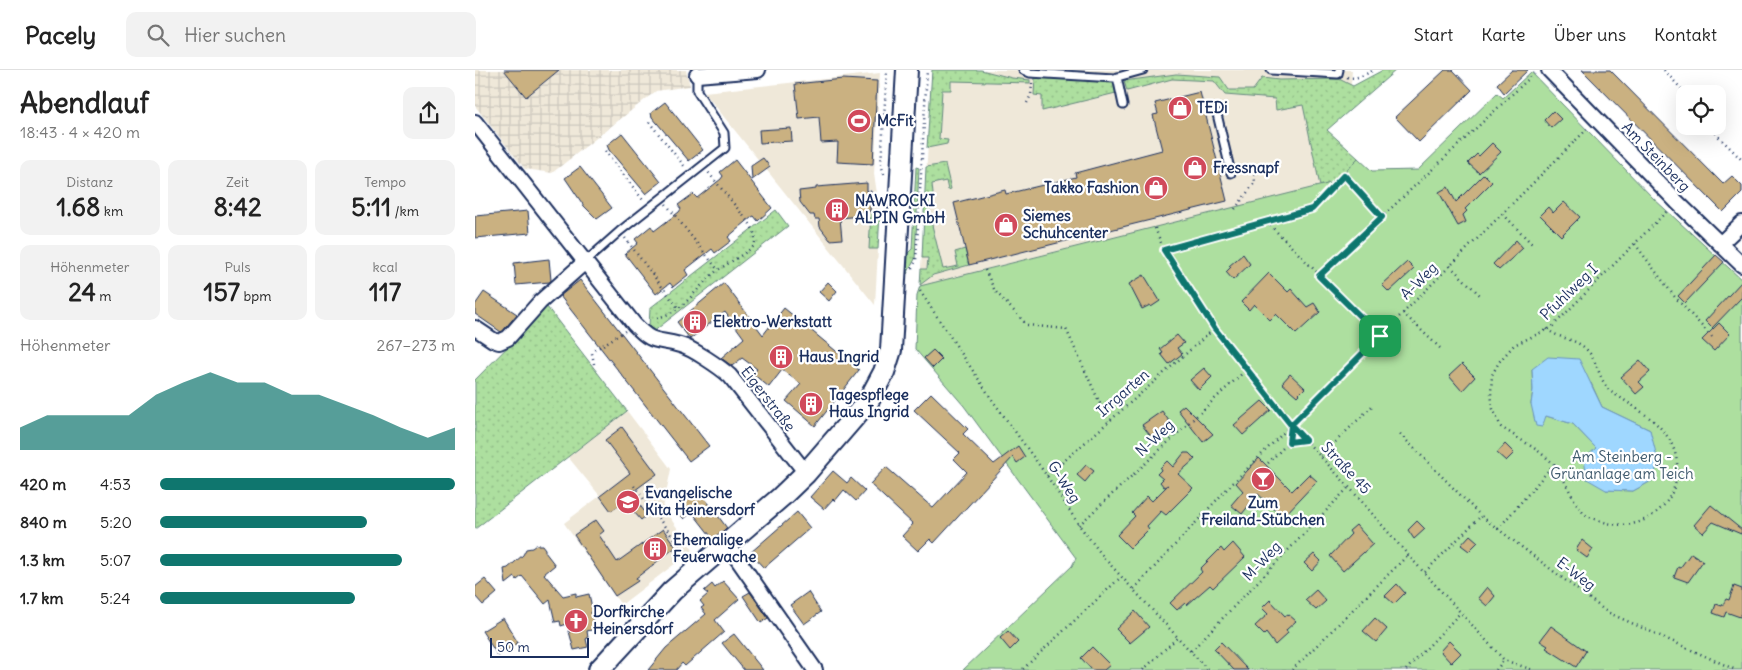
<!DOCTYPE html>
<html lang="de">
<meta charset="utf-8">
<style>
:root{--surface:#fff;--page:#f2f2f2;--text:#222;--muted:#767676;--line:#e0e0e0;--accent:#0f766e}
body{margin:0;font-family:Delius,sans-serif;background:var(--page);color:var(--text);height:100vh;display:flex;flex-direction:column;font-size:19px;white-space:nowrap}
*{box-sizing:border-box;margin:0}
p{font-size:16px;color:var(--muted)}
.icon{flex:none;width:28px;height:28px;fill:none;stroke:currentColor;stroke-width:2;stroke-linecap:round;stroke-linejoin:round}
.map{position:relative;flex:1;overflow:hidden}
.drawer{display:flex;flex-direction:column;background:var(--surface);width:475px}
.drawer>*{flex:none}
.buttons{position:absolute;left:1201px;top:15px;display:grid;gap:10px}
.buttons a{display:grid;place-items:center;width:50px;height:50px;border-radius:10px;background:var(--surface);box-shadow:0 5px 20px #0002;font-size:25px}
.scale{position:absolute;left:15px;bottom:12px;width:99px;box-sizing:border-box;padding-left:5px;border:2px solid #1b2f5e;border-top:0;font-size:14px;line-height:18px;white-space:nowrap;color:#1b2f5e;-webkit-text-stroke:4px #fff;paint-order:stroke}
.pin{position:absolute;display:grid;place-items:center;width:42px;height:42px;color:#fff;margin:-21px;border-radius:10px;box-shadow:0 2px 8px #0006}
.round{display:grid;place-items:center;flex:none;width:52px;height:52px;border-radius:10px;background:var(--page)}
.summary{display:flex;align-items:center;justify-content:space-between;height:85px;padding:0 20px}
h1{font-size:28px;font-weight:800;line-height:38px}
.stats{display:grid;grid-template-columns:repeat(3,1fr);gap:8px;height:85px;padding:5px 20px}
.stats div{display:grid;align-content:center;border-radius:10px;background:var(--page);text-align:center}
.stats b{font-size:25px;font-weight:800}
.stats small{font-size:14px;font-weight:400}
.stats p{font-size:14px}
.chart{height:140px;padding:10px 20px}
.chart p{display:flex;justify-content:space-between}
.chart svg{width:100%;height:90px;margin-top:5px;fill:var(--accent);opacity:.7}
ul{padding:0 20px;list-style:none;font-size:16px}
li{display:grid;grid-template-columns:80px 60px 1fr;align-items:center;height:38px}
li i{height:12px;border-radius:6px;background:var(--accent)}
header{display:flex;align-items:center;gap:30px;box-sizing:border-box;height:70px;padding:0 25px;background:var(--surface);border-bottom:1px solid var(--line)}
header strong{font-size:24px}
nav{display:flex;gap:28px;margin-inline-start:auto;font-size:18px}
.search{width:350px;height:45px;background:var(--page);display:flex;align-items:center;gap:12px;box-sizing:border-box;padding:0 18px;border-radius:10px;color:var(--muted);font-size:19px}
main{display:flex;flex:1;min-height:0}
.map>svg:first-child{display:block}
.built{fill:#efe8d9}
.industrial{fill:url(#industrial-grid)}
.grass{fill:url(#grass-dots);stroke:#64877e}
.garden{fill:#addf9f;stroke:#64877e;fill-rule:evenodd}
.water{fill:#9fd7ff;stroke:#6a94bf}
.building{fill:#cab181;stroke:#1b2f5e}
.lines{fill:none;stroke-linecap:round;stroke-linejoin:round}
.lane-casing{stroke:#1b2f5e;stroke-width:11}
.street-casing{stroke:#1b2f5e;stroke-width:18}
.secondary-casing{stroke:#1b2f5e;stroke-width:24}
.path{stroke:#1b2f5e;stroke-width:2.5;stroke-dasharray:1 4;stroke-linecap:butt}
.lane{stroke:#fff;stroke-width:7}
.street{stroke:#fff;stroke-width:14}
.secondary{stroke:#fff;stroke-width:20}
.route-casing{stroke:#fff;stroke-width:10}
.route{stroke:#0f766e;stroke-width:6}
.labels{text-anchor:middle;stroke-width:4.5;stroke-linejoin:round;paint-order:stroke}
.poi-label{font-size:15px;font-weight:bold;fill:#1b2f5e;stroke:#fff;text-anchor:start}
.street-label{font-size:15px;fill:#1b2f5e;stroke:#fff}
.park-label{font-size:15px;fill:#405b6e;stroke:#fff}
</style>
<header>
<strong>Pacely</strong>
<div class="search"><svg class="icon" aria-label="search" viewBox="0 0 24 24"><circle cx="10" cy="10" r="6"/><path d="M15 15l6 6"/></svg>Hier suchen</div>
<nav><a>Start</a><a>Karte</a><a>Über uns</a><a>Kontakt</a></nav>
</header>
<main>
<section class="drawer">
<div class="summary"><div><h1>Abendlauf</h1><p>18:43 · 4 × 420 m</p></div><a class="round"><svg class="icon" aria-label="share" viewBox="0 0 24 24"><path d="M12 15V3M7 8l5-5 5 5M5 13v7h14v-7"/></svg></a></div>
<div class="stats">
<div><p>Distanz</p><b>1.68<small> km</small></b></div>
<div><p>Zeit</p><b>8:42</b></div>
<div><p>Tempo</p><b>5:11<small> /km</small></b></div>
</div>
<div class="stats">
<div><p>Höhenmeter</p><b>24<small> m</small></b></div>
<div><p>Puls</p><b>157<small> bpm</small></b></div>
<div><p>kcal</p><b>117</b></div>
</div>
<div class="chart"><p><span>Höhenmeter</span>267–273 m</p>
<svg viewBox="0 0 160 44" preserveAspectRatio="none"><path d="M0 44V33L10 27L20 27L30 27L40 27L50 17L60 11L70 6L80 11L90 11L100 17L110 17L120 22L130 27L140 33L150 38L160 33V44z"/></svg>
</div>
<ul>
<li><b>420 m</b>4:53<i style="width:100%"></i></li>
<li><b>840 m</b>5:20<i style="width:70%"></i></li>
<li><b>1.3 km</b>5:07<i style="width:82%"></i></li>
<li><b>1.7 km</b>5:24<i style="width:66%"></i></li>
</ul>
</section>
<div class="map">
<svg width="1267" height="600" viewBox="0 0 1267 600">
<defs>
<pattern id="industrial-grid" width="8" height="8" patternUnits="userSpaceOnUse" patternTransform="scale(1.25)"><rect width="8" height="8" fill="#efe8d9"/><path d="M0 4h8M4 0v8" fill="none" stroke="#ccc7bd"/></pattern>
<pattern id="grass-dots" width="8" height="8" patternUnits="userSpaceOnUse" patternTransform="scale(1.25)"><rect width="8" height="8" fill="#addf9f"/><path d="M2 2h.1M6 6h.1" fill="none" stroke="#94c08b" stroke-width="1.8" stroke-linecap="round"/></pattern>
</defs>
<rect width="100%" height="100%" fill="#fff"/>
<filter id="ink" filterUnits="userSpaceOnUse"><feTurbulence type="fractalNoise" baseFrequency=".02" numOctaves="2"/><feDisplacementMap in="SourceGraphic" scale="10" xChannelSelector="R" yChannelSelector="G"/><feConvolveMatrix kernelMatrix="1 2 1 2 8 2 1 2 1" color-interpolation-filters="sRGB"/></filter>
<g filter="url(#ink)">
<path class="built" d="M457 0H877L876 14 852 60 883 88 860 112 445 216Z
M405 3 399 104 405 143 400 235 229 22Z
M152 341 196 399 188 438 218 480 146 535 89 453 125 426 93 387Z"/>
<path class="industrial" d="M0 0H211L215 16 181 21 77 103 50 99 0 36Z"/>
<path class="grass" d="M457 0H506L537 8 555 10V13L476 11V20H467L464 69 473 70 472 74 452 78Z
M908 0H921L852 60 883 88 860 112 845 116 828 35 801 40 800 29 750 25 739 11 697 9 652 21 649 11 701 4 745 7 754 20H778L787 8 804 10 864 9 878 16Z
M560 8 638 11 641 23 567 41V26L559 25Z
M470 94 476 119 473 120 471 111 457 114 458 124 454 143 468 199 483 196 480 182 490 179 494 195 458 205 445 215 446 199H452L453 188H447L451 97Z
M441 97 444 98 440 189 432 204 433 183 437 179Z
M301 140 313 156 178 262 174 256 175 238Z
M396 142 405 143 403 179H394Z
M72 237 152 341 0 459V310Z"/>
<path class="garden" d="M1056 2 1178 128 1267 210V600H488L597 496 601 488 489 336 440 279 442 225 445 216 860 112 883 88 897 101 943 100 1022 23 1028 28ZM1057 299 1116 313 1127 337 1175 360 1180 409 1158 421 1131 420 1121 378 1098 354 1071 346 1056 334 1058 320Z"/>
<path class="water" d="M1073 287 1104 289 1127 337 1175 360 1182 387 1180 409 1158 421 1131 420 1112 409 1109 389 1121 378 1098 354 1071 346 1067 357 1061 356 1056 334 1058 320 1057 299Z"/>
<path class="building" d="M29 0H84L51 27Z
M970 0H978L997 20 944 72 920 47Z
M1037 0H1053L1029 23 1022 14Z
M1107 0H1135L1248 114 1257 106 1267 116V123L1248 142Z
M368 9 402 11 398 94 362 92 363 72 346 73 344 47 324 49 320 14Z
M725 22 752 131 494 195 479 133 530 120 531 124 601 107 600 103 687 80 678 45 683 44 680 33Z
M190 32 228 80 214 91 177 47 176 43Z
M1078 41 1086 49 1076 58 1069 50Z
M316 58 317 71 285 73 284 60Z
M147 63 186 112 171 124 134 80 132 75Z
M1017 73 1026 82 1004 103 993 93 1002 84 1004 86Z
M288 88 295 97 277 110 276 96Z
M260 90 297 138 283 151 279 146 277 147 253 167 256 171 240 183 237 179 210 200 213 205 198 217 195 213 181 224 150 184 163 173 160 169 176 156 179 161 204 142 206 139 203 135 218 124 222 128 246 109 248 106 245 102Z
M105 97 137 138 122 149 109 136 90 108Z
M1009 104 1017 112 990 139 992 141 988 145 991 152 983 156 964 122 973 117 981 132Z
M392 113V121H396L395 141 384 143 385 146 365 148 367 169 355 170 345 157 344 149H340L339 145H335L325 132 324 121 341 119V117Z
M1089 132 1105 147 1086 166 1065 145 1073 137 1078 143Z
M53 141 55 163 0 168V146Z
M1041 170 1048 178 1024 200 1018 194Z
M768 184 775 194 758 210 751 202 756 197 754 196Z
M1241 185 1249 192 1210 233 1203 226Z
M74 189 76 210 75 212 41 215 39 193Z
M932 192 939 199 914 222 907 215Z
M794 203 813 222 816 219 832 237 839 233 845 242 821 264 801 244 795 250 779 234 774 240 766 232Z
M669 205 685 231 676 237 675 235 667 239 654 214Z
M105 210 234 376 214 391 85 226Z
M1267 211V227L1237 258 1230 251Z
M353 212 362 221 354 231 344 222Z
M249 213 288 265 309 238 384 300 340 356 311 331 326 314 307 300 294 317 278 304 282 299 267 288 257 296 246 288 269 268 250 242 215 269 202 252Z
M9 222 42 244 28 261 26 262 0 244V235Z
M1244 253 1255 264 1239 281 1227 270Z
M702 265 709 273 702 278 707 284 694 294 686 284 688 283 685 279Z
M458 280 467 289 458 298 449 288Z
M1165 290 1175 302 1164 312 1169 317 1161 324 1146 307Z
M987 294 1000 307 987 321 974 306Z
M729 298 737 307 724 320 715 310Z
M815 304 830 318 822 326 807 313Z
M456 323 493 359 488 364 519 394 543 376 550 387 542 393 538 387 459 473 455 469 443 481 427 466 438 454 395 414 411 397 458 438 492 402 479 389 485 383 439 340Z
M787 331 796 340 768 365 759 355Z
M709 335 738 364 728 372 703 340Z
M687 341 699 358 682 374 667 355Z
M147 357 182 404 156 423 172 445 166 450 152 434 151 435 148 433 136 441 125 426 155 403 130 370Z
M1030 374 1039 383 1031 391 1022 383Z
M709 383H714L720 389 703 404 718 418 691 445 686 441 672 456 674 459 655 478 642 465 660 446 657 443 672 426 677 431 693 415 689 417 685 412 688 409 682 404 686 400 685 398 692 391 698 397Z
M784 388 817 421 834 404 842 411 808 447 783 424 767 444 756 435 768 421 761 413Z
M611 395 619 401 610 412 602 405Z
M358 401 372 413 376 408 390 421 381 431 369 420 360 431 358 429 349 439 335 427Z
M223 419 252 458 238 469 217 442 209 449 201 440Z
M1236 435 1267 460 1266 464 1238 452 1228 463 1219 455Z
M322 442 335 458 289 498 275 483Z
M121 450 129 461 124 465 142 492 188 459 201 477 161 508 163 511 140 526 99 465Z
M942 451 950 459 939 469 933 460Z
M881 455 898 474 868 501 855 486 876 464 874 461Z
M995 465 1003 472 994 481 986 475Z
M1107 470 1118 479 1112 488 1101 480Z
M758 473 770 487 738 518 735 515 712 535 710 533 702 540 695 533 727 502 725 499 746 478 749 482Z
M61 475H67L70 479V482L80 495 69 504 88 526 101 523V527L114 524 118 542H116L120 559 112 561 113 568 111 569 113 577 99 580 92 554 86 556 85 551 80 552 75 530 70 534 47 506 42 510 40 507 31 514 29 499 33 498 48 485 51 479 57 478Z
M1216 483 1228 491 1213 512 1199 507 1203 497 1205 498Z
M839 484 846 491 837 501 829 493Z
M10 509 22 523 8 535 0 526V517Z
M248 511 264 529 240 550 249 562 210 596 207 593 201 600H173L191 578 231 544 226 538 229 536 225 531 233 524 229 521 237 514 240 518Z
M922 514 930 523 919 534 910 526Z
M1259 516 1267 519V542L1265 547 1251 542 1249 547 1238 543 1241 534 1247 536 1251 529 1254 530Z
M1012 517 1020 526 1012 536 1003 528Z
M841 520 851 531 841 540 830 530Z
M275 522 293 548 286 553 268 526Z
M333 522 346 542 329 554 315 535Z
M795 530 810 546 813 544 821 551 811 560 813 563 800 575 791 563 789 565 780 556 793 544 787 538Z
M660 541 674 557 655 573 641 559Z
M28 548 43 573 23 586 7 561Z
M900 548 912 559 901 572 888 561Z
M1076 556 1111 581 1101 597 1071 578 1073 576 1065 571Z
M533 561 543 572 535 580 525 568Z
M259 564 288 600H269L247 573Z
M974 571 986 583 976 593 965 581Z
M746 572 773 600H759L739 579Z
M617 577 635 595 629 600H617L606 588Z"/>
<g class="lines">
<g class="lane-casing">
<path id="lane" d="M548 0 555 3 639 8 668 0
M796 0 863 4 864 0
M642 7 648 35
M742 44 756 103
M111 191 145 161 250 78 249 63 222 21V5"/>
</g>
<g class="street-casing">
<path id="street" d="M1074 0 1202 132 1267 195
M222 5 283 0
M0 52 159 254C179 275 180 268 205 275 217 278 245 297 255 306L331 403
M1245 174 1267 153
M0 258 18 270 24 272 33 268 65 232 111 191
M252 474 340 600"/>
</g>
<g class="secondary-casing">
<path id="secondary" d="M124 600 197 521 306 427 331 403 394 330 409 302 416 280 432 0"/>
</g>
<path class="path" d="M1189 0 1211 24
M872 7C881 10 891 4 899 0
M1210 26 1207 31 1210 34
M552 33 556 25 557 13
M174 52 210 97
M1233 56 1267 90
M130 81 168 130
M409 104 406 94 412 0
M191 134 243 200
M760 139 780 112 778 93
M1028 144 1058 175
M795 155 905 266
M680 158 689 180 739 259 816 355 874 417 933 485 1029 590 1058 600
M150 168 203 238
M1160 174 1199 226 1237 267
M689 180 837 139 869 105 907 147
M975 196 1006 226
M437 198 441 191 452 0
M510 200 520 221 552 255 591 259 633 351
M844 206 1062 1
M445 221 518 331 572 406 604 455 630 489 733 600
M928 243 965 278
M182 248C213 240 220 217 243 200 255 192 268 185 279 176 282 167 279 162 275 154L233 102
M1072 259C1083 269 1101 268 1112 280 1122 290 1124 309 1134 320 1138 324 1145 327 1149 330 1168 343 1189 355 1198 377 1216 421 1175 467 1129 452 1123 450 1116 448 1111 445 1099 436 1090 407 1079 394
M119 294 117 283 120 280 150 261
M925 364 1006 446
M814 372 816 356
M846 386 898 335
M793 393 814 372 830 370
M572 406 739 259
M159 416 212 486
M604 455 772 299
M1023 459 1079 394 1062 380 1026 357 1018 339 1016 323 1017 305 1024 292 1039 275 1076 258 1193 140
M950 502 1006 446 1132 542 1261 600
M659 519 751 420 1112 59
M716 581 874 417
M548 599 646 507
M668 600 703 567
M817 600 933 485
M931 600 986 542
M1021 600 1029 590"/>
<use href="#lane" class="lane"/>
<use href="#street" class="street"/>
<use href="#secondary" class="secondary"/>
</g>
</g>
<g class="lines" filter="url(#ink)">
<g class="route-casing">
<path id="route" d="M905 266 816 355 830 370 814 372 816 355 740 259 689 180 837 139 869 105 907 147 844 206 905 266"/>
</g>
<use href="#route" class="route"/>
</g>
<defs>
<g id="shop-disc" transform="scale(1.25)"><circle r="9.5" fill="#d1495b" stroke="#fff"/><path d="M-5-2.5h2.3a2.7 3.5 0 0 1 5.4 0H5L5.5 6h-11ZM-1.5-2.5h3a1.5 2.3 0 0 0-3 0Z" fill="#fff"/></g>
<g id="stadium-disc" transform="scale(1.25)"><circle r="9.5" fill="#d1495b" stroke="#fff"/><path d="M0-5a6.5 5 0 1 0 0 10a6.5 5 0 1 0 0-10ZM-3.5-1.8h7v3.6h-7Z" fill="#fff"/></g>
<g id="building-disc" transform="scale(1.25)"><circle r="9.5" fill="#d1495b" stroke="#fff"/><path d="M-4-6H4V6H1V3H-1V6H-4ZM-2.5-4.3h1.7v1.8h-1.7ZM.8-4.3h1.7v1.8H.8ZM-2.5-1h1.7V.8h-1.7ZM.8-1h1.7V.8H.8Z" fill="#fff"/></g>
<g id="bar-disc" transform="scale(1.25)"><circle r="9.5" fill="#d1495b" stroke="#fff"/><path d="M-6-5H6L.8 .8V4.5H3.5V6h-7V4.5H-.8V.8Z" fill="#fff"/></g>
<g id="school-disc" transform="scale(1.25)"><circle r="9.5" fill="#d1495b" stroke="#fff"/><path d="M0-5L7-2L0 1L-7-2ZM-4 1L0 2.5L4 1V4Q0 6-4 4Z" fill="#fff"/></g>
<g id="church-disc" transform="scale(1.25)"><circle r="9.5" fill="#d1495b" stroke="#fff"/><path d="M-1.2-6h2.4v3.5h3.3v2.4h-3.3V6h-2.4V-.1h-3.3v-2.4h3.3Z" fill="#fff"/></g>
</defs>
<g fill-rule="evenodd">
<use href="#shop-disc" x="705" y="38"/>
<use href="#stadium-disc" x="384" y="51"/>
<use href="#shop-disc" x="720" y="98"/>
<use href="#shop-disc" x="681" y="118"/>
<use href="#building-disc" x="362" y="140"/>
<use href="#shop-disc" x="531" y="155"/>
<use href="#building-disc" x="220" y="252"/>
<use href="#building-disc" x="306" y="287"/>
<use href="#building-disc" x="336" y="334"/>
<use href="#bar-disc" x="788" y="409"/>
<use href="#school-disc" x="153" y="432"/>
<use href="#building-disc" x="180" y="479"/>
<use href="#church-disc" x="101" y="551"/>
</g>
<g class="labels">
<g class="poi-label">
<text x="722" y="43">TEDi</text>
<text x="402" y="56">McFit</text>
<text x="738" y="103">Fressnapf</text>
<text x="664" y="123" text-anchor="end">Takko Fashion</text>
<text x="380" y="136">NAWROCKI<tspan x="380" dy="17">ALPIN GmbH</tspan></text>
<text x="548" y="151">Siemes<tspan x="548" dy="17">Schuhcenter</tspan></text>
<text x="238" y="257">Elektro-Werkstatt</text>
<text x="324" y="292">Haus Ingrid</text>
<text x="354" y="330">Tagespflege<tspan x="354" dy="17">Haus Ingrid</tspan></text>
<text x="170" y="428">Evangelische<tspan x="170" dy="17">Kita Heinersdorf</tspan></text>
<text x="788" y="438" text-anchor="middle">Zum<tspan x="788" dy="17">Freiland-Stübchen</tspan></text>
<text x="198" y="475">Ehemalige<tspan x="198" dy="17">Feuerwache</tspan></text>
<text x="118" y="547">Dorfkirche<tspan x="118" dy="17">Heinersdorf</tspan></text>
</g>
<g class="street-label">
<text transform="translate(1181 87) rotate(46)" y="5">Am Steinberg</text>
<text transform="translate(944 211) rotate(-45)" y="5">A-Weg</text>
<text transform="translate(1094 222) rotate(-44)" y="5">Pfuhlweg I</text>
<text transform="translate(648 323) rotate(-41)" y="5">Irrgarten</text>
<text transform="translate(293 329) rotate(52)" y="5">Eigerstraße</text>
<text transform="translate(680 368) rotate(-43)" y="5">N-Weg</text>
<text transform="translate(871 398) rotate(47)" y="5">Straße 45</text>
<text transform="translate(589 412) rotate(57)" y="5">G-Weg</text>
<text transform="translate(787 491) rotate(-46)" y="5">M-Weg</text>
<text transform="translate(1101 504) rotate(37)" y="5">E-Weg</text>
</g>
<g class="park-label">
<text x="1147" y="392">Am Steinberg -<tspan x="1147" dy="17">Grünanlage am Teich</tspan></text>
</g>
</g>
</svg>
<div class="buttons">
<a><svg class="icon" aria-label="locate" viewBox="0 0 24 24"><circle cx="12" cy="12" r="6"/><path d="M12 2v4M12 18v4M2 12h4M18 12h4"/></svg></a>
</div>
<div class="scale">50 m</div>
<div class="pin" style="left:905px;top:266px;background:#1e9e55"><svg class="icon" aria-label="arrive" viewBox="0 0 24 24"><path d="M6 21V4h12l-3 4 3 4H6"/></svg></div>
</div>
</main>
